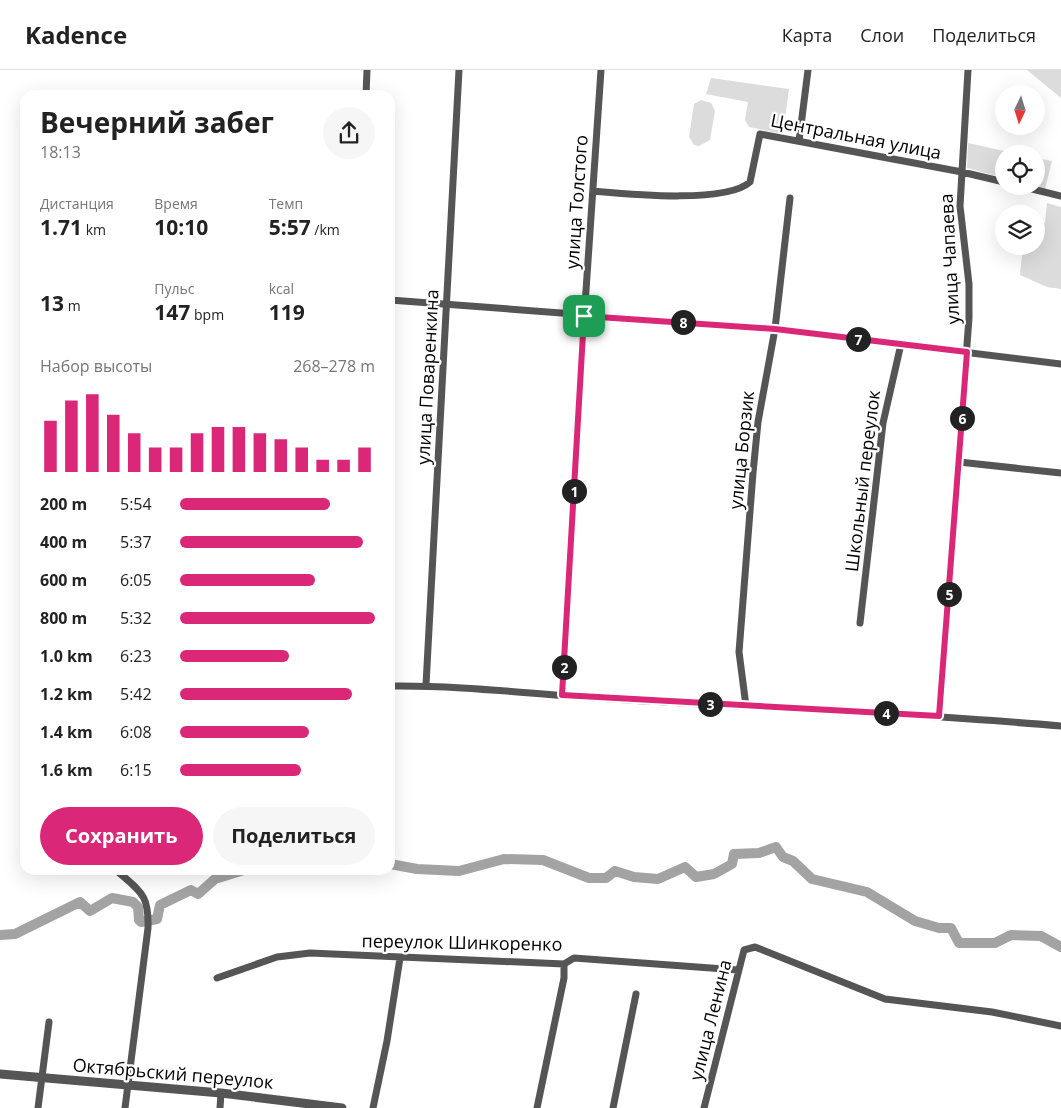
<!DOCTYPE html>
<html lang="ru">
<meta charset="utf-8">
<style>
:root{--surface:#fff;--page:#f6f6f6;--text:#222;--muted:#767676;--line:#e0e0e0;--accent:#db2777}
body{margin:0;font-family:"Open Sans",sans-serif;background:var(--page);color:var(--text);height:100vh;display:flex;flex-direction:column;font-size:19px;white-space:nowrap}
*{box-sizing:border-box;margin:0}
p{font-size:16px;color:var(--muted)}
.icon{flex:none;width:28px;height:28px;fill:none;stroke:currentColor;stroke-width:2;stroke-linecap:round;stroke-linejoin:round}
.map{position:relative;flex:1;overflow:hidden}
.sheet{position:absolute;left:20px;top:20px;width:375px;height:785px;display:flex;flex-direction:column;background:var(--surface);border-radius:15px;box-shadow:0 5px 20px #0002}
.sheet>*{flex:none}
.needle{width:32px;rotate:184deg}
.buttons{position:absolute;left:995px;top:15px;display:grid;gap:10px}
.buttons a{display:grid;place-items:center;width:50px;height:50px;border-radius:50%;background:var(--surface);box-shadow:0 5px 20px #0002;font-size:25px}
.pin{position:absolute;display:grid;place-items:center;width:42px;height:42px;color:#fff;margin:-21px;border-radius:10px;box-shadow:0 2px 8px #0006}
.km{position:absolute;width:25px;height:25px;margin:-12px;border-radius:50%;background:#222;color:#fff;font-size:14px;line-height:25px;text-align:center}
.round{display:grid;place-items:center;flex:none;width:52px;height:52px;border-radius:26px;background:var(--page)}
.summary{display:flex;align-items:center;justify-content:space-between;height:85px;padding:0 20px}
h1{font-size:28px;font-weight:700;line-height:38px}
.stats{display:grid;grid-template-columns:repeat(3,1fr);gap:8px;height:85px;padding:5px 20px}
.stats div{display:grid;align-content:center}
.stats b{font-size:21px;font-weight:700}
.stats small{font-size:14px;font-weight:400}
.stats p{font-size:14px}
.chart{height:140px;padding:10px 20px}
.chart p{display:flex;justify-content:space-between}
.chart svg{width:100%;height:90px;margin-top:5px;stroke:var(--accent);stroke-width:6}
.button{display:flex;gap:10px;margin-top:auto;padding:10px 20px}
.button a{flex:1;height:58px;border-radius:30px;background:var(--accent);color:#fff;font-size:20px;font-weight:700;line-height:58px;text-align:center}
.button a+a{background:var(--page);color:var(--text)}
ul{padding:0 20px;list-style:none;font-size:16px}
li{display:grid;grid-template-columns:80px 60px 1fr;align-items:center;height:38px}
li i{height:12px;border-radius:6px;background:var(--accent)}
header{display:flex;align-items:center;gap:30px;box-sizing:border-box;height:70px;padding:0 25px;background:var(--surface);border-bottom:1px solid var(--line)}
header strong{font-size:24px}
nav{display:flex;gap:28px;margin-inline-start:auto;font-size:18px}
.map>svg:first-child{display:block}
.green{fill:#dcdcdc}
.lines{fill:none;stroke-linecap:round;stroke-linejoin:round}
.river{stroke:#a3a3a3;stroke-width:10}
.minor{stroke:#555;stroke-width:7}
.tertiary{stroke:#555;stroke-width:9}
.route-casing{stroke:#fff;stroke-width:10}
.route{stroke:#db2777;stroke-width:6}
.labels{text-anchor:middle;stroke-width:4.5;stroke-linejoin:round;paint-order:stroke}
.street-label{font-size:18px;fill:#000;stroke:#fff}
</style>
<header>
<strong>Kadence</strong>
<nav><a>Карта</a><a>Слои</a><a>Поделиться</a></nav>
</header>
<div class="map">
<svg width="1061" height="1038" viewBox="0 0 1061 1038">
<rect width="100%" height="100%" fill="#fff"/>
<path class="green" d="M1027 0H1061V28Z
M711 8 789 19 783 64 749 57 745 50 748 32 706 24Z
M701 30 711 33 715 41 710 70 699 76 694 75 689 67 694 34Z
M968 73 1018 84H1004V108L967 98Z
M1036 88 1052 91 1045 119 1035 116Z
M1047 133 1061 137V219L1047 217 1020 205 1022 185 1033 176H1036L1045 152Z"/>
<g class="lines">
<path class="river" d="M390 794 417 799 459 801 504 789 543 790 589 808H606L615 801 634 807 658 809 685 797 696 807 714 804 732 794 734 784 759 783 776 777 783 787 793 791 812 809 867 822 915 851 939 858H951L959 873H995L1011 865 1041 866 1061 877
M0 865 15 864 80 832 90 841 112 828 133 832 138 837 139 850 141 852 157 849 160 835 191 820 198 824 215 809 244 800"/>
<path class="minor" d="M366 25 367 0
M799 71 808 0
M1020 116 1061 126
M593 121C627 124 726 134 750 112L760 64 962 102 1004 112
M390 230 775 259 1061 294
M959 392 1061 403
M860 553 883 353 901 274
M426 615 459 0
M390 616C464 615 538 625 612 629 762 638 912 643 1061 656
M562 625 578 338 601 0
M746 636 739 582 753 403 758 352 775 259 790 128
M939 646 969 248V214L960 136 968 0
M116 800C141 822 149 824 148 858L125 1038
M217 908 277 887 310 883 564 894 574 888 738 900
M38 1038 49 952
M220 1038 221 1023
M373 1038 387 971 400 888
M537 1038 564 908V894
M613 1038 636 924
M704 1038 744 880 755 877 885 929 992 942 1061 956"/>
<path class="tertiary" d="M0 1004 221 1023 342 1038"/>
</g>
<g class="lines">
<g class="route-casing">
<path id="route" d="M584 246 775 259 967 282 939 646 562 625Z"/>
</g>
<use href="#route" class="route"/>
</g>
<g class="labels">
<g class="street-label">
<text transform="translate(856 67) rotate(11)" y="6">Центральная улица</text>
<text transform="translate(577 132) rotate(-86)" y="6">улица Толстого</text>
<text transform="translate(950 189) rotate(-93)" y="6">улица Чапаева</text>
<text transform="translate(428 307) rotate(-87)" y="6">улица Поваренкина</text>
<text transform="translate(742 380) rotate(-84)" y="6">улица Борзик</text>
<text transform="translate(863 411) rotate(-83)" y="6">Школьный переулок</text>
<text transform="translate(462 873) rotate(1)" y="6">переулок Шинкоренко</text>
<text transform="translate(711 950) rotate(-76)" y="6">улица Ленина</text>
<text transform="translate(173 1004) rotate(5)" y="6">Октябрьский переулок</text>
</g>
</g>
</svg>
<div class="buttons">
<a><svg class="needle" viewBox="-14 -14 28 28"><path d="M0-13l5 13h-10z" fill="#e53935"/><path d="M0 13l5-13h-10z" fill="#767676"/></svg></a>
<a><svg class="icon" aria-label="locate" viewBox="0 0 24 24"><circle cx="12" cy="12" r="6"/><path d="M12 2v4M12 18v4M2 12h4M18 12h4"/></svg></a>
<a><svg class="icon" aria-label="layers" viewBox="0 0 24 24"><path d="M12 4l9 5-9 5-9-5zM3 14l9 5 9-5"/></svg></a>
</div>
<div class="pin" style="left:584px;top:246px;background:#1e9e55"><svg class="icon" aria-label="arrive" viewBox="0 0 24 24"><path d="M6 21V4h12l-3 4 3 4H6"/></svg></div>
<b class="km" style="left:574px;top:421px">1</b>
<b class="km" style="left:564px;top:597px">2</b>
<b class="km" style="left:710px;top:634px">3</b>
<b class="km" style="left:886px;top:643px">4</b>
<b class="km" style="left:949px;top:524px">5</b>
<b class="km" style="left:962px;top:348px">6</b>
<b class="km" style="left:858px;top:269px">7</b>
<b class="km" style="left:683px;top:252px">8</b>
<section class="sheet">
<div class="summary"><div><h1>Вечерний забег</h1><p>18:13</p></div><a class="round"><svg class="icon" aria-label="share" viewBox="0 0 24 24"><path d="M12 15V3M7 8l5-5 5 5M5 13v7h14v-7"/></svg></a></div>
<div class="stats">
<div><p>Дистанция</p><b>1.71<small> km</small></b></div>
<div><p>Время</p><b>10:10</b></div>
<div><p>Темп</p><b>5:57<small> /km</small></b></div>
</div>
<div class="stats">
<div><b>13<small> m</small></b></div>
<div><p>Пульс</p><b>147<small> bpm</small></b></div>
<div><p>kcal</p><b>119</b></div>
</div>
<div class="chart"><p><span>Набор высоты</span>268–278 m</p>
<svg viewBox="0 0 160 44" preserveAspectRatio="none"><path d="M5 44V19M15 44V9M25 44V6M35 44V16M45 44V25M55 44V32M65 44V32M75 44V25M85 44V22M95 44V22M105 44V25M115 44V28M125 44V32M135 44V38M145 44V38M155 44V32"/></svg>
</div>
<ul>
<li><b>200 m</b>5:54<i style="width:77%"></i></li>
<li><b>400 m</b>5:37<i style="width:94%"></i></li>
<li><b>600 m</b>6:05<i style="width:69%"></i></li>
<li><b>800 m</b>5:32<i style="width:100%"></i></li>
<li><b>1.0 km</b>6:23<i style="width:56%"></i></li>
<li><b>1.2 km</b>5:42<i style="width:88%"></i></li>
<li><b>1.4 km</b>6:08<i style="width:66%"></i></li>
<li><b>1.6 km</b>6:15<i style="width:62%"></i></li>
</ul>
<div class="button"><a>Сохранить</a><a>Поделиться</a></div>
</section>
</div>
